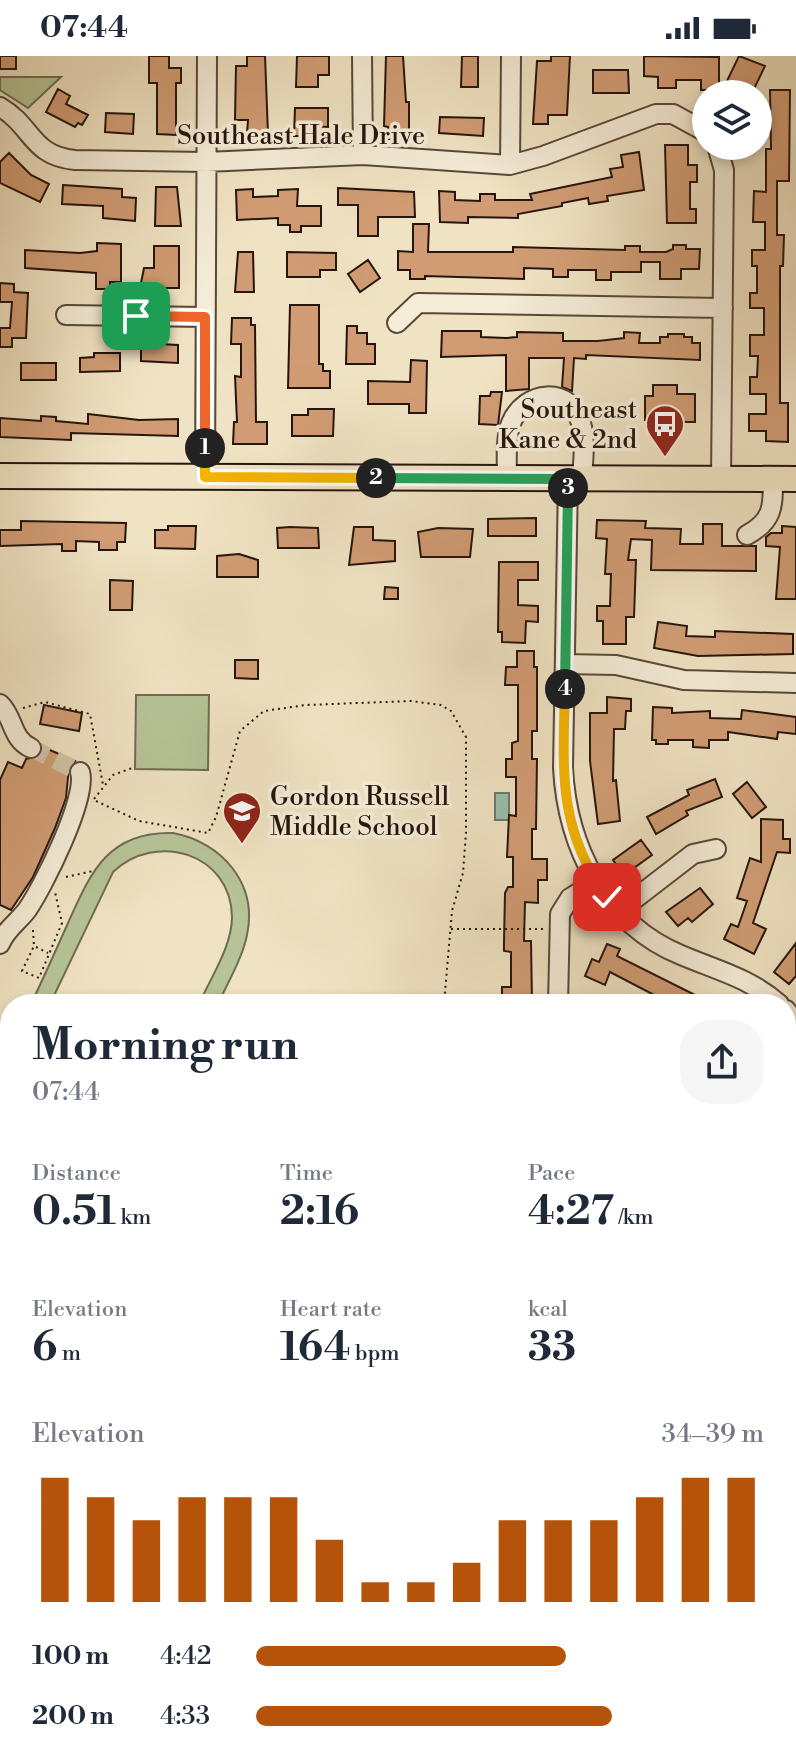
<!DOCTYPE html>
<meta charset="utf-8">
<style>
:root{--surface:#fff;--page:#f6f6f7;--text:#1f2937;--muted:#747a83;--accent:#b45309}
body{margin:0;font-family:"Libre Bodoni",serif;background:var(--page);color:var(--text);height:100vh;display:flex;flex-direction:column;font-size:30px;white-space:nowrap}
*{box-sizing:border-box;margin:0}
p{font-size:26px;color:var(--muted)}
.icon{flex:none;width:44px;height:44px;fill:none;stroke:currentColor;stroke-width:2;stroke-linecap:round;stroke-linejoin:round}
.map{position:relative;flex:1;overflow:hidden}
.side{position:absolute;left:0px;top:938px;width:796px;height:768px;display:flex;flex-direction:column;background:var(--surface);border-radius:32px 32px 0 0;box-shadow:0 4px 12px #0003}
.side>*{flex:none}
.fabs{position:absolute;left:692px;top:24px;display:grid;gap:16px}
.fabs a{display:grid;place-items:center;width:80px;height:80px;border-radius:50%;background:var(--surface);box-shadow:0 4px 12px #0003;font-size:40px}
.pin{position:absolute;display:grid;place-items:center;width:68px;height:68px;color:#fff;margin:-34px;border-radius:16px;box-shadow:0 4px 12px #0006}
.km{position:absolute;width:40px;height:40px;margin:-20px;border-radius:50%;background:#222;color:#fff;font-size:22px;line-height:40px;text-align:center}
.round{display:grid;place-items:center;flex:none;width:84px;height:84px;border-radius:32px;background:var(--page)}
.summary{display:flex;align-items:center;justify-content:space-between;height:136px;padding:0 32px}
h1{font-size:44px;font-weight:800;line-height:60px}
.figures{display:grid;grid-template-columns:repeat(3,1fr);gap:12px;height:136px;padding:8px 32px}
.figures div{display:grid;align-content:center}
.figures b{font-size:40px;font-weight:800}
.figures small{font-size:22px;font-weight:400}
.figures p{font-size:22px}
.chart{height:224px;padding:16px 32px}
.chart p{display:flex;justify-content:space-between}
.chart svg{width:100%;height:144px;margin-top:8px;stroke:var(--accent);stroke-width:6}
ul{padding:0 32px;list-style:none;font-size:26px}
li{display:grid;grid-template-columns:128px 96px 1fr;align-items:center;height:60px}
li i{height:20px;border-radius:10px;background:var(--accent)}
.status{display:flex;justify-content:space-between;align-items:center;height:56px;padding:0 40px;background:var(--surface);direction:ltr}
.status svg{height:22px;fill:currentColor}
.map>svg:first-child{display:block}
.green{fill:#b6c497;stroke:#6e6c52;stroke-width:2}
.water{fill:#9bbfad;stroke:#6c7b6d;stroke-width:2}
.lines{fill:none;stroke-linecap:round;stroke-linejoin:round}
.stream{stroke:#6c7b6d;stroke-width:4}
.building{fill:#d19c74;stroke:#26140d;stroke-width:2}
.minor-tunnel{stroke:#d2c4a8;stroke-width:18;stroke-dasharray:18 9;stroke-linecap:butt}
.minor-casing{stroke:#58483a;stroke-width:22}
.major-casing{stroke:#26140d;stroke-width:28}
.path{stroke:#26140d;stroke-width:2;stroke-dasharray:2 4;stroke-linecap:butt}
.minor{stroke:#f5edd8;stroke-width:18}
.major{stroke:#f0e3c3;stroke-width:24}
.split-1-casing{stroke:#fff;stroke-width:16}
.split-2-casing{stroke:#fff;stroke-width:16}
.split-3-casing{stroke:#fff;stroke-width:16}
.split-4-casing{stroke:#fff;stroke-width:16}
.split-5-casing{stroke:#fff;stroke-width:16}
.split-1{stroke:#f0652b;stroke-width:10}
.split-2{stroke:#f5b400;stroke-width:10}
.split-3{stroke:#22a559;stroke-width:10}
.split-4{stroke:#22a559;stroke-width:10}
.split-5{stroke:#f5b400;stroke-width:10}
.labels{text-anchor:middle;stroke-width:7;stroke-linejoin:round;paint-order:stroke}
.street-label{font-size:26px;fill:#26140d;stroke:#f5edd8}
.poi-label{font-size:26px;fill:#26140d;stroke:#f5edd8;text-anchor:end}
</style>
<div class="status"><b>07:44</b><svg viewBox="0 0 49 12"><path d="M0 12V9h3v3zM5 12V6h3v6zM10 12V3h3v9zM15 12V0h3v12zM26 1h20v11H26zM47 4h2v5h-2z"/></svg></div>
<div class="map">
<svg width="796" height="1706" viewBox="0 0 796 1706">
<rect width="100%" height="100%" fill="#f0e3c3"/>
<filter id="stains"><feTurbulence type="fractalNoise" baseFrequency=".0025" numOctaves="4"/><feColorMatrix values="0 0 0 0 .2 0 0 0 0 .09 0 0 0 0 .02 0 0 0 .5 -.17"/></filter>
<radialGradient id="worn" r=".72"><stop offset=".6" stop-color="#630" stop-opacity="0"/><stop offset="1" stop-color="#630" stop-opacity=".3"/></radialGradient>
<path class="green" d="M0 21H61L28 52 0 34Z
M136 639H209L208 714 135 713Z
M173 777C222 786 258 828 247 879 242 903 228 926 218 948H199C211 921 232 890 232 861 231 797 156 775 113 816L50 948H31C44 921 56 894 68 867 91 816 108 775 173 777Z
M10 995V1069C0 1044 0 1021 10 995Z
M796 1049V1096L786 1105V1051Z
M10 1599V1647H0V1606Z
M403 1696H505L502 1706H403Z"/>
<path class="water" d="M495 737H509V764H495Z"/>
<g class="lines">
<path class="stream" d="M786 1109 796 1093
M0 1613 10 1607"/>
</g>
<path class="building" d="M0 0H16V13H0Z
M149 0H169V12H181V27H176V79L157 78V27H149Z
M247 0H265L268 78H247L248 64H235L236 10H247Z
M297 0H329V19H318V31H296Z
M386 0H403L406 46H409V83H388V71L384 70Z
M462 0H478V31H461Z
M551 0H570L567 59H548V68H533L537 5H551Z
M644 0 719 1V34H701V24H676V32H658V21L644 20Z
M739 0 765 10 752 37 727 25Z
M593 14H628L629 37H593Z
M58 33 70 40 66 48 88 59 82 69 78 67 75 71 46 56Z
M770 34H790L789 125H777V179H784L783 210H780V347H788V386L766 385V375H749V358H766V338H750V321H757L758 300H750V279H764V252H750V237H757V210H752V194H765V166H753L754 135 766 136V93H771Z
M295 52H328V71L311 70 310 80H294Z
M106 57 134 58 133 78 105 76Z
M440 61 484 62 483 80 439 77Z
M665 89H688V109H697V126H690V153H696V167H667Z
M639 96 644 134 607 140 608 145 589 148 588 142 562 147V150L518 158V162L468 161V167L440 166 439 135 455 136V144L480 145V138H495V144H532L530 138 612 121 610 113 623 111 621 99Z
M9 97 31 119 49 128 40 146 0 127V106Z
M63 129 122 133V141L136 142 135 165 103 162V150L62 148Z
M156 131H177L181 170H155Z
M338 132 414 136 415 161H378V180H358V149H338Z
M253 133V141L278 140V134L298 133 297 150H321V170H301V176H290V169H278V162L237 164 236 134Z
M413 168H429L428 196H513V191L625 194V190H640V196H666L673 193V189H686V193H700L699 213H681V223H660V206H641V216H611V224H596V214H568V221H553V213L524 212V223L425 220V223H410V214H398V195L413 196Z
M97 187 121 188V226H110V233H96V217L25 212V194L80 197 97 195Z
M154 190H179V232H140L144 212H154Z
M238 196H253L254 236H235Z
M287 196 336 197V214H320V221H287Z
M368 204 380 222 360 236 348 218Z
M0 227 14 228V236L28 237 26 282H12V291H0V272H10L12 246H0Z
M290 249H319V308H323V315H330V332H288Z
M232 262H251V269H255L256 366H267V388H233L234 366H237L235 320 241 321V288H231Z
M347 270H357V277H367V288H375V308H346Z
M442 275H481V281L506 282 517 281V276L563 277V285H598L624 282V276L640 277 639 287H660V281H668V278H684V281H692V287H700V304L586 299V303L574 302 572 335 562 331 564 302H529V333L506 335V299L441 301Z
M141 287 178 289V307L141 305Z
M94 297H120V315L80 316V302L94 301Z
M411 304 427 305 426 357H409V348H368V325L410 326Z
M21 307H56V324H21Z
M653 329H677V338H695V366H677V380H652V364H645V340H653Z
M491 336H502L498 369 479 368 480 340H490Z
M308 353H334L333 380H292V359H308Z
M88 358 139 364 178 363V380L71 377V384L0 381V362L41 365V360L56 361V365L88 368Z
M536 462V480H488V463Z
M597 464 646 465 645 472 681 473 680 488H703V468H722V490H756V515L651 514 652 484 631 483 628 504H636L634 561H626V588H603V565H597V550H610L611 518H605L607 483 596 482Z
M21 465 126 467 125 486H117V494H99V486L76 485V495H62V488L0 490V474H21Z
M168 470H196L195 493 155 492V474H168Z
M782 470 796 471V543H776L780 491 766 490V481L771 477H782Z
M290 471 318 472 319 492H278L277 472Z
M354 471H373V484L395 485V505L349 509Z
M438 472 473 473 470 501H421L418 476Z
M239 498 258 504V521H217V500Z
M499 506H538V524H518V549L538 550V566L526 565 525 587 502 586V576H498Z
M110 524 133 525 132 554H110Z
M385 531 398 532V543H384Z
M658 566 687 570 686 580 715 581V575L793 578V598L698 600 654 592Z
M517 595H534V611H537V675H532V703H537L536 773H532V803H547V824H538V847L525 846 524 885H531L532 947 502 948V931H511V896L504 895V885L505 837 508 831H513V801H507L509 759 516 760V721H506V703H512V687L518 685V629H505L506 611H517Z
M235 604H258V623L235 622Z
M607 641 631 643V655H626L625 673H614L613 725 616 724 620 765 598 768 590 705V657H607Z
M44 649 82 657 79 675 40 668Z
M653 651 672 652V657L710 655V662L741 663 742 654 796 661V678L778 676 777 683 728 676V684H709V692L693 691V684H668V688H656V684H652Z
M43 691 75 705 69 711 66 742 55 772 33 821 11 854 0 849V724L8 706 22 712 26 703 41 699Z
M715 723 722 741 686 755 688 759 656 778 647 761 689 739 687 734Z
M747 726 766 751 752 762 733 738Z
M761 763 783 764V783H790V797L777 796 753 867 766 873 754 898 724 883 731 868 738 871 747 845 737 842 750 802 761 806Z
M641 784 652 799 624 819 613 804Z
M700 832 713 848 692 866 688 862 678 870 666 856Z
M796 887V920L789 928 774 916Z
M607 888 620 893 617 900 713 948H657L660 942 610 916 605 929 585 920 592 903 599 906Z"/>
<g class="lines">
<path class="minor-tunnel" d="M31 692 80 716"/>
<g class="minor-casing">
<path id="minor" d="M362 0 363 99
M0 51C33 70 31 100 75 104L206 106 363 99 510 109 543 100 656 58H673L706 76
M717 90 724 114 721 423
M510 109 511 0
M66 259 205 261
M397 267 418 247 723 252
M205 421 207 0
M507 423C507 406 505 383 511 367 525 334 570 329 581 367 586 384 583 405 582 423
M568 423 563 712C567 790 605 868 681 899 716 914 750 922 779 948
M747 479C773 465 773 451 773 423
M565 608 616 609 684 624 796 627
M0 648C14 661 11 683 31 692
M619 855 693 798 716 793
M0 888C6 873 18 866 27 854 43 831 88 741 80 716
M558 948 560 858 570 842 596 826
M786 954 796 967
M0 1227 10 1213
M786 1229 796 1214
M786 1279 796 1285
M0 1398H10
M786 1618 796 1601
M786 1670 796 1675
M248 1696V1706"/>
</g>
<g class="major-casing">
<path id="major" d="M0 420 796 423"/>
</g>
<path class="path" d="M23 652 45 646 90 658 103 729
M94 743 113 719 135 711
M96 745 139 765 208 777 216 761 240 675 264 655 306 649 411 645 441 649 451 655 466 681V777L463 817 452 855 444 948
M66 821 93 815
M451 873H544
M33 874 34 890 22 915 39 922 62 867 55 836
M36 891 48 897
M0 1114 10 1120"/>
<use href="#minor" class="minor"/>
<use href="#major" class="major"/>
</g>
<g class="lines">
<g class="split-1-casing">
<path id="split-1" d="M136 260 205 261V392"/>
</g>
<g class="split-2-casing">
<path id="split-2" d="M205 392V421L376 422"/>
</g>
<g class="split-3-casing">
<path id="split-3" d="M376 422 568 423V432"/>
</g>
<g class="split-4-casing">
<path id="split-4" d="M565 633 568 432"/>
</g>
<g class="split-5-casing">
<path id="split-5" d="M565 633C563 712 557 773 607 841"/>
</g>
<use href="#split-1" class="split-1"/>
<use href="#split-2" class="split-2"/>
<use href="#split-3" class="split-3"/>
<use href="#split-4" class="split-4"/>
<use href="#split-5" class="split-5"/>
</g>
<defs>
<g id="bus-pin" transform="scale(2)"><path d="M0 17L-7.5 6A9.5 9.5 0 1 1 7.5 6Z" fill="#8f2418" stroke="#f5edd8"/><path d="M-5-6H5V4H4V6H2V4H-2V6H-4V4H-5ZM-3.5-4V0h7V-4ZM-3.5 1.2v1.5H-2V1.2ZM2 1.2v1.5H3.5V1.2Z" fill="#fff"/></g>
<g id="school-pin" transform="scale(2)"><path d="M0 17L-7.5 6A9.5 9.5 0 1 1 7.5 6Z" fill="#8f2418" stroke="#f5edd8"/><path d="M0-5L7-2L0 1L-7-2ZM-4 1L0 2.5L4 1V4Q0 6-4 4Z" fill="#fff"/></g>
</defs>
<g fill-rule="evenodd">
<use href="#bus-pin" x="665" y="368"/>
<use href="#school-pin" x="242" y="755"/>
</g>
<g class="labels">
<g class="street-label">
<text x="301" y="88">Southeast Hale Drive</text>
</g>
<g class="poi-label">
<text x="637" y="362">Southeast<tspan x="637" dy="30">Kane &amp; 2nd</tspan></text>
<text x="270" y="749" text-anchor="start">Gordon Russell<tspan x="270" dy="30">Middle School</tspan></text>
</g>
</g>
<rect width="100%" height="100%" filter="url(#stains)"/>
<rect width="100%" height="100%" fill="url(#worn)"/>
</svg>
<div class="fabs">
<a><svg class="icon" aria-label="layers" viewBox="0 0 24 24"><path d="M12 4l9 5-9 5-9-5zM3 14l9 5 9-5"/></svg></a>
</div>
<div class="pin" style="left:136px;top:260px;background:#1e9e55"><svg class="icon" aria-label="arrive" viewBox="0 0 24 24"><path d="M6 21V4h12l-3 4 3 4H6"/></svg></div>
<div class="pin" style="left:607px;top:841px;background:#d93025"><svg class="icon" aria-label="check" viewBox="0 0 24 24"><path d="M5 12l5 5 9-10"/></svg></div>
<b class="km" style="left:205px;top:392px">1</b>
<b class="km" style="left:376px;top:422px">2</b>
<b class="km" style="left:568px;top:432px">3</b>
<b class="km" style="left:565px;top:633px">4</b>
<section class="side">
<div class="summary"><div><h1>Morning run</h1><p>07:44</p></div><a class="round"><svg class="icon" aria-label="share" viewBox="0 0 24 24"><path d="M12 15V3M7 8l5-5 5 5M5 13v7h14v-7"/></svg></a></div>
<div class="figures">
<div><p>Distance</p><b>0.51<small> km</small></b></div>
<div><p>Time</p><b>2:16</b></div>
<div><p>Pace</p><b>4:27<small> /km</small></b></div>
</div>
<div class="figures">
<div><p>Elevation</p><b>6<small> m</small></b></div>
<div><p>Heart rate</p><b>164<small> bpm</small></b></div>
<div><p>kcal</p><b>33</b></div>
</div>
<div class="chart"><p><span>Elevation</span>34–39 m</p>
<svg viewBox="0 0 160 44" preserveAspectRatio="none"><path d="M5 44V6M15 44V12M25 44V19M35 44V12M45 44V12M55 44V12M65 44V25M75 44V38M85 44V38M95 44V32M105 44V19M115 44V19M125 44V19M135 44V12M145 44V6M155 44V6"/></svg>
</div>
<ul>
<li><b>100 m</b>4:42<i style="width:61%"></i></li>
<li><b>200 m</b>4:33<i style="width:70%"></i></li>
</ul>
</section>
</div>
